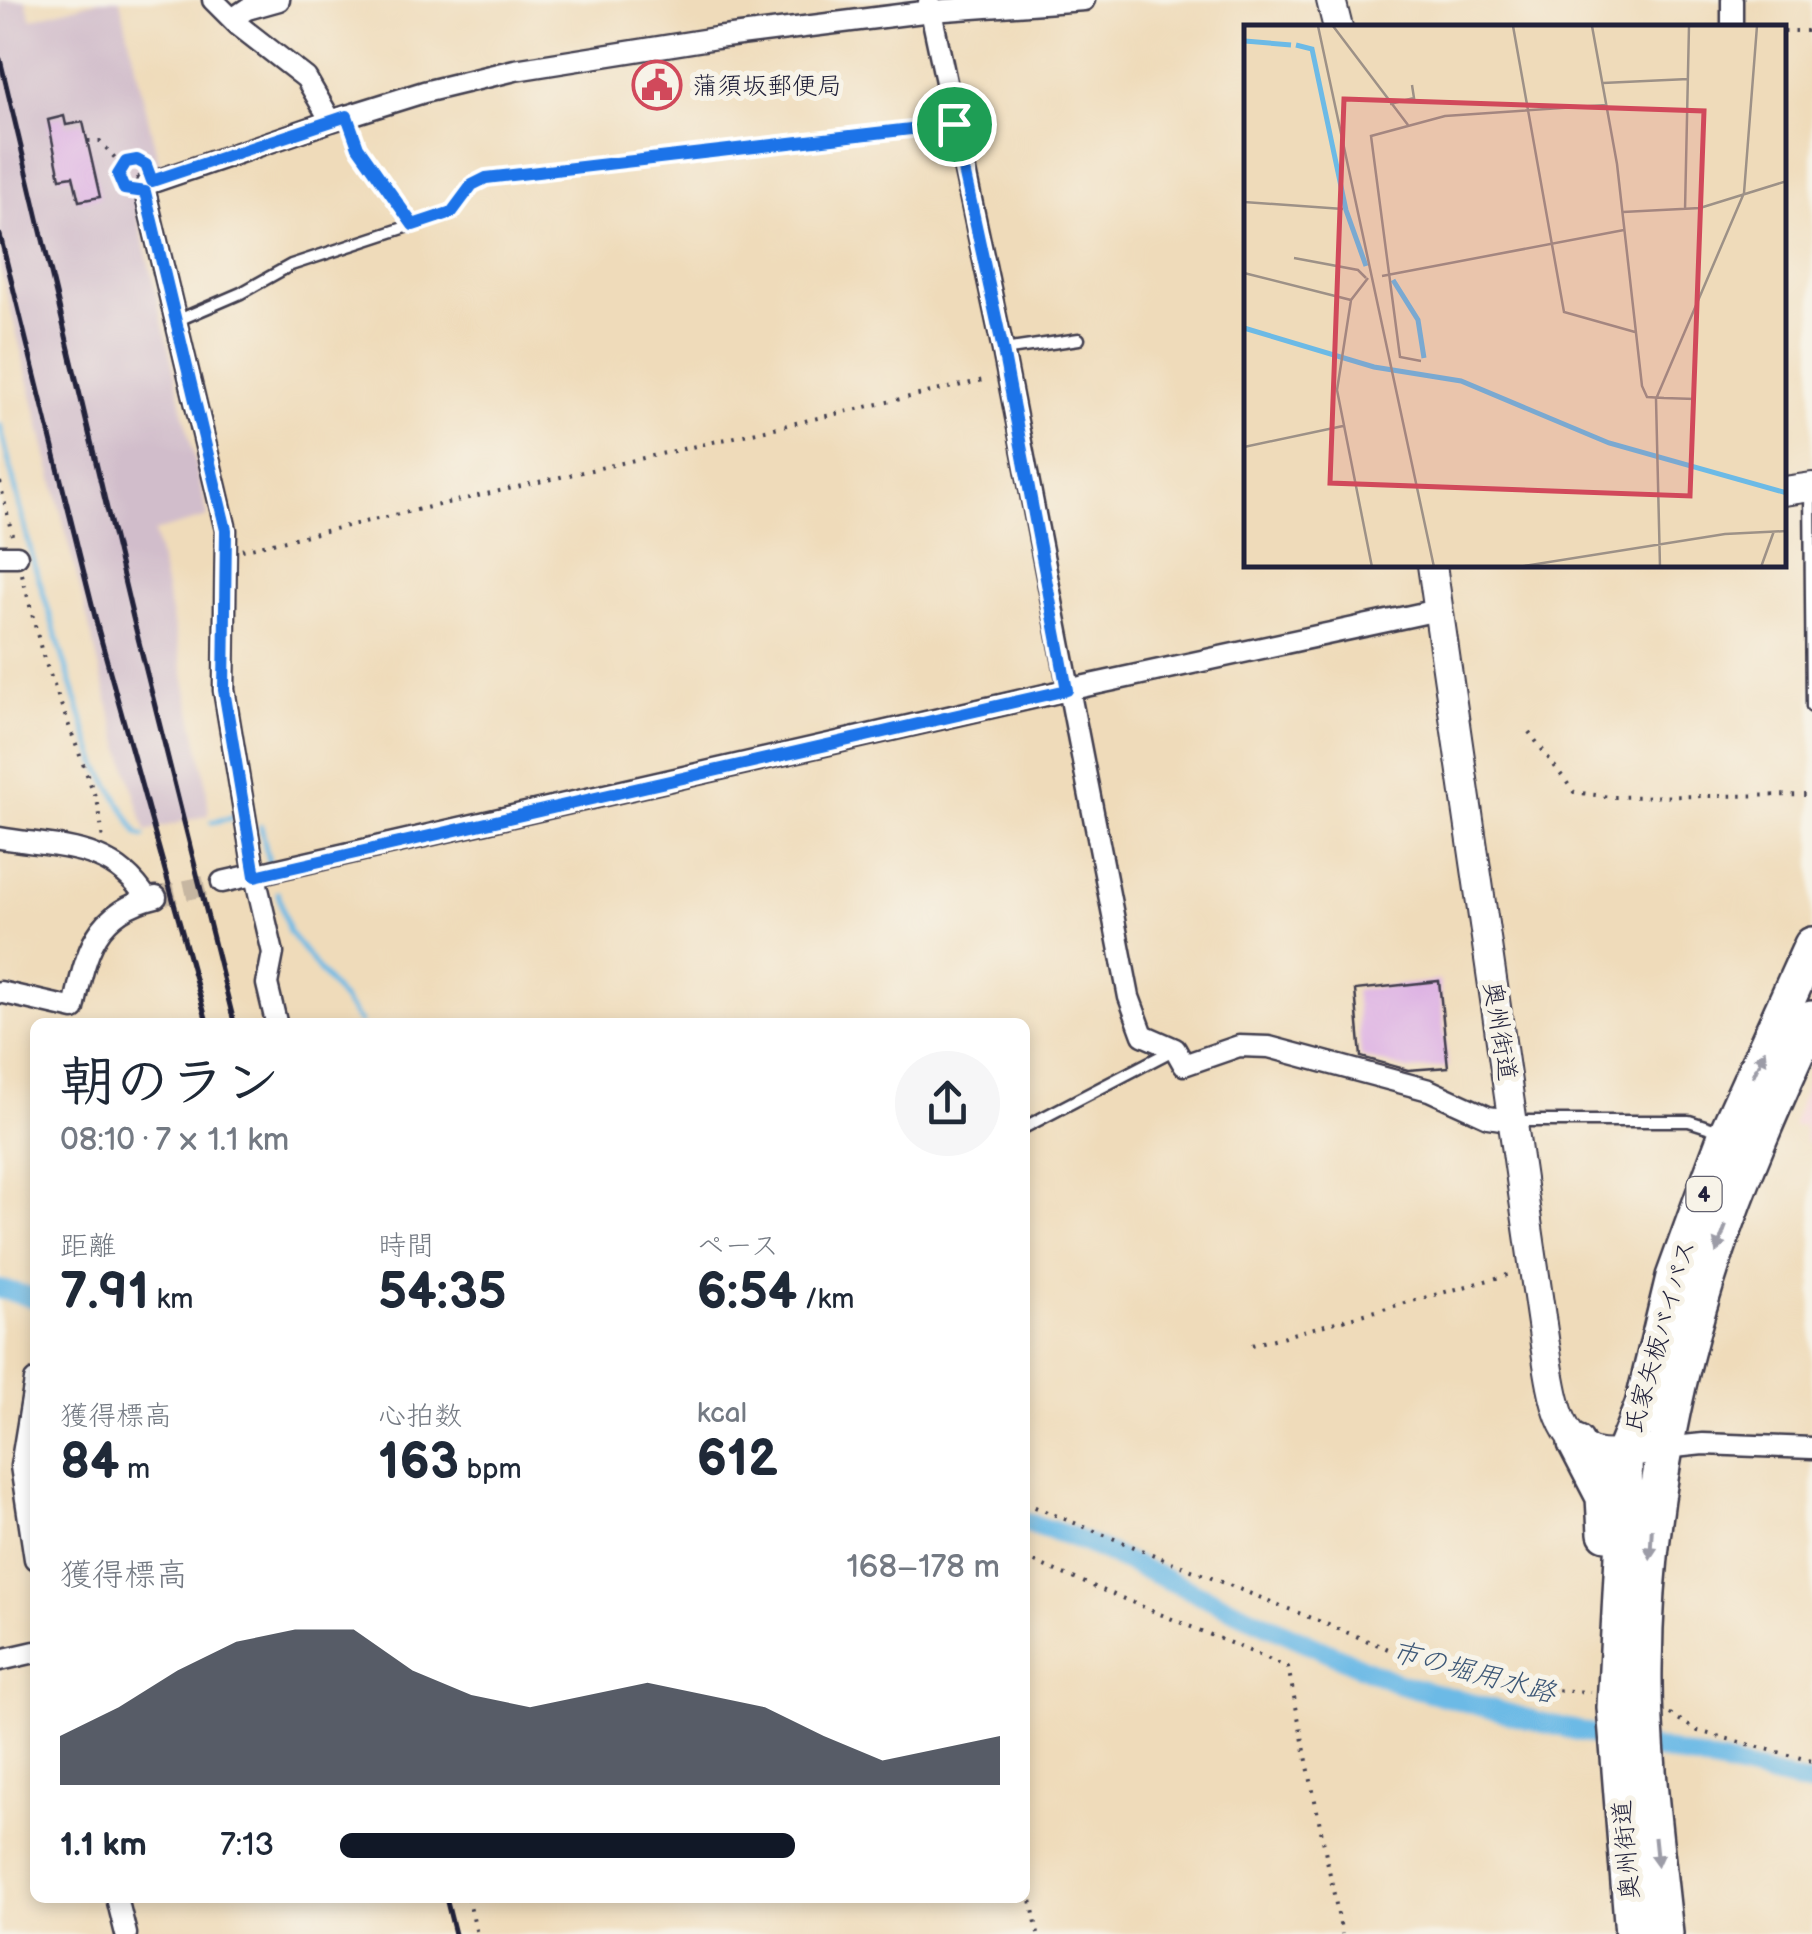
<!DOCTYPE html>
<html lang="ja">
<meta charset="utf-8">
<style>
:root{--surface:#fff;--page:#f6f6f7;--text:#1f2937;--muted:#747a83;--accent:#111827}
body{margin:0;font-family:"Balsamiq Sans","Klee One",sans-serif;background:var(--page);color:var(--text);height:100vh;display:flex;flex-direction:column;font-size:38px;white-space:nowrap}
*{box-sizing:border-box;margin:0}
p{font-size:32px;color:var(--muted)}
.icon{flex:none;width:55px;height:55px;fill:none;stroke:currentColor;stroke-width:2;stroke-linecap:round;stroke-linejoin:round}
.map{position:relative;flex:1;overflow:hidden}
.sheet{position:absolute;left:30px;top:1018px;width:1000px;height:885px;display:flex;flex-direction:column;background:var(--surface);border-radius:15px;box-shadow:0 5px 15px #0003}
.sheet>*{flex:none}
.pin{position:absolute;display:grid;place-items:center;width:85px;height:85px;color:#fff;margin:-42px;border:5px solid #fff;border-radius:50%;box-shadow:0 2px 10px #0007}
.round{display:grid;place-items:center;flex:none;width:105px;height:105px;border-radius:52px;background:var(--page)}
.headline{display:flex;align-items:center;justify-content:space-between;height:170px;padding:0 30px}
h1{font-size:55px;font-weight:800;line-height:75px}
.figures{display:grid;grid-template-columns:repeat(3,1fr);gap:15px;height:170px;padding:10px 30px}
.figures div{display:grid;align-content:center}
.figures b{font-size:50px;font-weight:800}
.figures small{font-size:28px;font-weight:400}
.figures p{font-size:28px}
.chart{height:280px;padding:20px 30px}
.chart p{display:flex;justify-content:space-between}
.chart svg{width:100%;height:180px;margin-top:10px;fill:var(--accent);opacity:.7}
ul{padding:0 30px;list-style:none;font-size:32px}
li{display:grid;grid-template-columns:160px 120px 1fr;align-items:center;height:75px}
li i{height:25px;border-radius:12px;background:var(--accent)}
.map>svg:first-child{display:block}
.built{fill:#f6cfd9}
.industrial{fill:#d1bdcb}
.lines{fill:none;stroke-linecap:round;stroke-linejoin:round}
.stream{stroke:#6cbae6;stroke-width:5}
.canal{stroke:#6cbae6;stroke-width:20}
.building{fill:#dcaee3}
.street-tunnel{stroke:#c6b6a1;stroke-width:20;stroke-dasharray:20 10;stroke-linecap:butt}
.lane-casing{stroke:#413e4e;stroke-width:15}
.street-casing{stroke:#413e4e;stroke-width:25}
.secondary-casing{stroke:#413e4e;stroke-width:32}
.highway-casing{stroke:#413e4e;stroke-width:40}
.path{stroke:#413e4e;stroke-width:4;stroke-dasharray:2.5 8;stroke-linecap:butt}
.lane{stroke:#fff;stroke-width:10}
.street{stroke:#fff;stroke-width:20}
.secondary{stroke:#fff;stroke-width:28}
.highway{stroke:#fff;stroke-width:35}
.rail{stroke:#22223b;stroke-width:5}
.oneway{fill:#9c9ca7}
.route-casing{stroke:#fff;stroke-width:20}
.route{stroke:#1a73e8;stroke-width:12}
.labels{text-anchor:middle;stroke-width:10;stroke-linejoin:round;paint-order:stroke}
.shield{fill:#f7f3e8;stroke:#62616f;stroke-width:2.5}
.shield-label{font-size:22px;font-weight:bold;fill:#22223b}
.poi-label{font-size:25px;fill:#22223b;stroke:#f7f3e8;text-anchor:start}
.street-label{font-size:25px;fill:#22223b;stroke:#f7f3e8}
.water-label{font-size:28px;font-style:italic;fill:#3c5777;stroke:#f7f3e8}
.inset-river{fill:none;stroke:#6cbae6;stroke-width:5}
.inset-road{fill:none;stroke:#9d9187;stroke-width:2.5}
.view{fill:#d1495b;fill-opacity:0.15;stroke:#d1495b;stroke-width:5}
.inset-edge{fill:none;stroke:#22223b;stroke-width:5}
</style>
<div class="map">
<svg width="1812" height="1934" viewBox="0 0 1812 1934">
<rect width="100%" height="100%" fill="#f7f3e8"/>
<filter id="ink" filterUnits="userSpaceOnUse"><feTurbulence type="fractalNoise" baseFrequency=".01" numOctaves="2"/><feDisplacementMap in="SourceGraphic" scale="20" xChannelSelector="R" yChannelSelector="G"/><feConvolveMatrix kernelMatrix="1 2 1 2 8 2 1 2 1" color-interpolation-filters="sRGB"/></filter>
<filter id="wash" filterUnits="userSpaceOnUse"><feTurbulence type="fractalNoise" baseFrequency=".0048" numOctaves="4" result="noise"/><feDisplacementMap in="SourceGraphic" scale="40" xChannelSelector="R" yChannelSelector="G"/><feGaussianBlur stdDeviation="2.25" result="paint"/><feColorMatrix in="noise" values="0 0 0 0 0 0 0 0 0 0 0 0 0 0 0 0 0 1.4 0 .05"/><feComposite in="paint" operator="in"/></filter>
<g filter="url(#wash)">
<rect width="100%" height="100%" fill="#efdbba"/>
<path class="built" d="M1812 1070V1142L1805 1143 1804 1126H1792Z"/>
<path class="industrial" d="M0 0H26L31 19 100 0H120L160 167 137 180V212L208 517 154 532 205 776 209 815 146 831 110 710 0 265Z"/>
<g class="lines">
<path class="stream" d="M0 425 33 560 86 731 98 765 138 834 144 836
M212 822 235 817
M261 826 269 864
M278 893 289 932 360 1022"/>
<path class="canal" d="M0 1289 35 1298
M1025 1522 1070 1536 1397 1683 1535 1721 1812 1785"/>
</g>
<g id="blocks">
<path class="building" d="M64 116 66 125 83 122 100 197 79 201 73 176 60 178 48 120Z
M1439 981 1448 1067 1408 1070 1361 1057 1355 990Z"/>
</g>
</g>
<g filter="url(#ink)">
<use href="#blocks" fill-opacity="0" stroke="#413e4e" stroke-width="2.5"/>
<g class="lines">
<path class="street-tunnel" d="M156 897 222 882"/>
<g class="lane-casing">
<path id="lane" d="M347 117 358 147 413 225
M145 192 124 189C110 170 127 153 146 165L152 181
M176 321 241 293 291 265 452 212
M1003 350 1079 339
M1810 488 1812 707
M1516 1121H1689L1723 1132
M1025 1127 1175 1049"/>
</g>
<g class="street-casing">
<path id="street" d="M213 0 238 25 306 78 331 121
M1732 0V28
M929 2 1003 350 1129 997 1143 1035 1175 1049 1184 1065 1239 1046 1269 1047 1429 1090 1488 1117 1515 1121
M232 19 247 9 279 0
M0 556H17
M0 838C59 848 112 843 147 899
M222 882 1067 690 1438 610
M0 992 74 1009C86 953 94 911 156 897
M276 1022 267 984 273 953 255 876 224 690 226 530 145 192 147 184 331 121 424 92 515 70 716 38 931 11 1084 0
M35 1381 21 1466 35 1559
M1665 1448 1703 1444 1812 1448
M0 1660 35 1652
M117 1898 126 1934"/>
</g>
<g class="secondary-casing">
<path id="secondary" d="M1331 0 1338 28
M1784 491 1812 487
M1432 565 1545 1345C1551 1378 1554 1442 1595 1453 1615 1458 1645 1450 1665 1448"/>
</g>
<g class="highway-casing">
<path id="highway" d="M1576 1443 1604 1497 1606 1533
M1633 1934 1615 1707 1625 1518 1624 1452 1643 1405 1674 1277 1703 1197 1727 1133 1812 945
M1665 1934C1656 1846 1643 1757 1644 1669 1645 1531 1670 1389 1714 1258 1741 1176 1776 1098 1812 1019"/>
</g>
<path class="path" d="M1784 31H1812
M88 141H100L115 158
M461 201 472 185 494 176 938 126
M0 482 12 535
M242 550 988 379
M22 574 42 653 99 807 103 841
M1529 732 1574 792 1610 797 1812 795
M1252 1345 1511 1274
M1025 1503 1408 1657 1535 1689 1590 1692
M1025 1558 1288 1667 1342 1934
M1670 1714 1698 1731 1812 1761
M1025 1870 1038 1934
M468 1898 477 1934"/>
<use href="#lane" class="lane"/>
<use href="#street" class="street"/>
<use href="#secondary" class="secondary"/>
<use href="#highway" class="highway"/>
<path class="rail" d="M0 59 133 618 234 1022
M0 235 97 625 207 1022
M446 1898 455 1934"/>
</g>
<defs><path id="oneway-solid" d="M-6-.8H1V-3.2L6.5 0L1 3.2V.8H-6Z" transform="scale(2.5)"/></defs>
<g class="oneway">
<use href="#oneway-solid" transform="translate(1759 1063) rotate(-66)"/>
<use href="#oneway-solid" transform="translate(1721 1239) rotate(110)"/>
<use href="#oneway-solid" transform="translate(1651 1544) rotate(93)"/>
<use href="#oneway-solid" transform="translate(1656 1852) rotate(84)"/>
</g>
</g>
<g class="lines" filter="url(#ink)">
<g class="route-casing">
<path id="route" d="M347 116 358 147 413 225 452 212 472 185 486 178 954 124 1003 350 1067 690 255 876 224 690 226 530 145 192 124 189 118 175 126 162 137 160 146 165 152 181Z"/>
</g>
<use href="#route" class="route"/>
</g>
<defs>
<g id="civic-ring" transform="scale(2.5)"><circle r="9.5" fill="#f7f3e8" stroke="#d1495b" stroke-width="1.5"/><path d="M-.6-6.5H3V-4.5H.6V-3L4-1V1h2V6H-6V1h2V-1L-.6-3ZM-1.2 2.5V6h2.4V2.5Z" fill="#d1495b"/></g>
</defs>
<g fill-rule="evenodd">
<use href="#civic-ring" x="657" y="85"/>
</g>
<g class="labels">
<rect class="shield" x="1686.5" y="1177" width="35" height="34" rx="8"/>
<g class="shield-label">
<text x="1704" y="1202">4</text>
</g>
<g class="poi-label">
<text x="692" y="94">蒲須坂郵便局</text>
</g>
<g class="street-label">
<text transform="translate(1501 1031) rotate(81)" y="9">奥州街道</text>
<text transform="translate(1659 1336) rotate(-74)" y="9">氏家矢板バイパス</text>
<text transform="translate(1625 1850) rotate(-95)" y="9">奥州街道</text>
</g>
<g class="water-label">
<text transform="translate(1474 1671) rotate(15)" y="10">市の堀用水路</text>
</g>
</g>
<g transform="translate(1244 25)">
<rect width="542" height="542" fill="#efdbba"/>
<path class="inset-river" d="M1 16 47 20M52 20 68 24 102 185 122 241M149 255 174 295 180 333M0 303 130 342 217 356 365 418 543 468"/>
<path class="inset-road" d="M74 1 190 542M89 1 164 100M269 1 320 287 391 307M348 1 373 139 398 361 403 372 420 373M359 58 444 54M146 79 170 73 168 60M0 177 99 184M441 185 445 1M379 187 456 183 543 156M50 233 114 245 122 253M0 248 107 275 124 253M138 251 380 205M107 275 93 365 128 542M177 336 156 332 127 111 201 91 362 80M420 373 451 374M0 422 99 401M274 542 481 509 543 506M416 542 412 374 500 168 513 1M517 542 530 506"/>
<path class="view" d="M100 74 460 86 446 471 86 458Z"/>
<rect width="542" height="542" class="inset-edge"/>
</g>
</svg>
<div class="pin" style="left:954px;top:124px;background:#1e9e55"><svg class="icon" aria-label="arrive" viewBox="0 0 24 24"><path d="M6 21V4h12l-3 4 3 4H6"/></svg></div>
<section class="sheet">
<div class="headline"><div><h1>朝のラン</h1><p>08:10 · 7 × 1.1 km</p></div><a class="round"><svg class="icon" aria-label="share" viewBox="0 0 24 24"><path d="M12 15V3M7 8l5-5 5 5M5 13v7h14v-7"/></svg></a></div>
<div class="figures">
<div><p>距離</p><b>7.91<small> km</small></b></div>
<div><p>時間</p><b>54:35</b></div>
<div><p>ペース</p><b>6:54<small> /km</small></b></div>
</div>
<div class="figures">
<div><p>獲得標高</p><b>84<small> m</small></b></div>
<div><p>心拍数</p><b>163<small> bpm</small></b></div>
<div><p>kcal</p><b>612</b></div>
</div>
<div class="chart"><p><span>獲得標高</span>168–178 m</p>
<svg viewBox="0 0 160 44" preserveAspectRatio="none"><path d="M0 44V32L10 25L20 16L30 9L40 6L50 6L60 16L70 22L80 25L90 22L100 19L110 22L120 25L130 32L140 38L150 35L160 32V44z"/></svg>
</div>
<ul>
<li><b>1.1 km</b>7:13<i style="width:69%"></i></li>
</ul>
</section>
</div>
